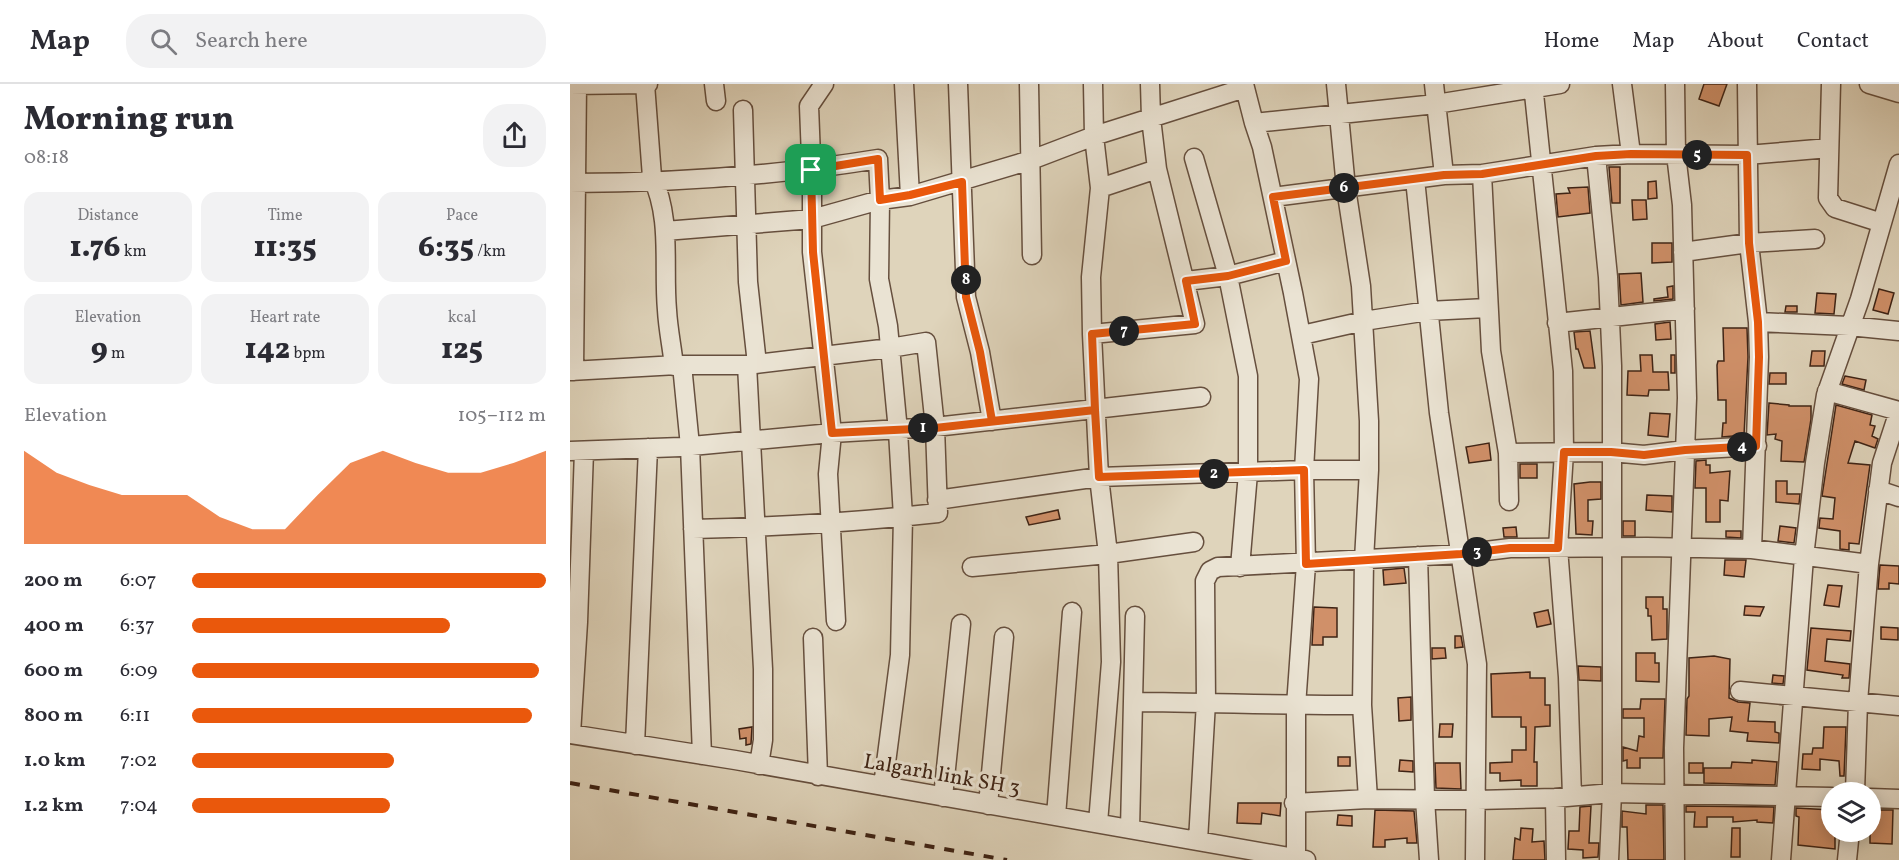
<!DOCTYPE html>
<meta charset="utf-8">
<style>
:root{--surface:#fff;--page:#f2f2f3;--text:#2b2b33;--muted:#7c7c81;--line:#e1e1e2;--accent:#ea580c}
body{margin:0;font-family:Vollkorn,serif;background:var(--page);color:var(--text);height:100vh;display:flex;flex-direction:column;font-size:22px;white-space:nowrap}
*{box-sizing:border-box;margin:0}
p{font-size:20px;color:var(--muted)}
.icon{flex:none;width:33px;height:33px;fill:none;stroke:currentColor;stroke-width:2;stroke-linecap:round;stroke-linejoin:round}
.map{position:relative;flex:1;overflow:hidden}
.panel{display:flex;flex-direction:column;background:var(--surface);width:570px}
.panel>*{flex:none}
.controls{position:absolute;left:1251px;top:698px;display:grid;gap:12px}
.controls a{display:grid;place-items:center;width:60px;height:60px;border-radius:50%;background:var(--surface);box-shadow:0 3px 15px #0003;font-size:30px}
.pin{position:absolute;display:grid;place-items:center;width:51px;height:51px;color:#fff;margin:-26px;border-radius:12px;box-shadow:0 3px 9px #0006}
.km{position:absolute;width:30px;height:30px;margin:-15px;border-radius:50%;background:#222;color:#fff;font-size:16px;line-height:30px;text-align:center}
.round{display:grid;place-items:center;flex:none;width:63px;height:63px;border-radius:24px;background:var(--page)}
.summary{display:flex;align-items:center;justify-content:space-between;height:102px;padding:0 24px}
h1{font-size:33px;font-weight:800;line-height:45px}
.stats{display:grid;grid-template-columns:repeat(3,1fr);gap:9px;height:102px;padding:6px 24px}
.stats div{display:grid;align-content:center;border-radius:15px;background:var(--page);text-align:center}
.stats b{font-size:30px;font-weight:800}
.stats small{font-size:16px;font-weight:400}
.stats p{font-size:16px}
.chart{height:168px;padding:12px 24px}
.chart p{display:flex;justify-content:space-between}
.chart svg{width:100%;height:108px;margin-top:6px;fill:var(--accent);opacity:.7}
ul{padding:0 24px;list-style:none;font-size:20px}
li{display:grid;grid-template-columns:96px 72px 1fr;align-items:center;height:45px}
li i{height:15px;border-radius:8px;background:var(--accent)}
header{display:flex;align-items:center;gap:36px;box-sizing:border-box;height:84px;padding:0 30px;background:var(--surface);border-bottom:2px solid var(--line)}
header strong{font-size:28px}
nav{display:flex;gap:33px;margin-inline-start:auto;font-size:21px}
.search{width:420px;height:54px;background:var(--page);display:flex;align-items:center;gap:15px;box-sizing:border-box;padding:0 21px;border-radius:24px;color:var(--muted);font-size:22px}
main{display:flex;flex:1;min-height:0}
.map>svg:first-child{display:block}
.building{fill:#d09069;stroke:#3e2315;stroke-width:1.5}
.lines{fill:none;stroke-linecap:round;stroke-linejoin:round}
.minor-casing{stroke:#664f3e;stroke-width:21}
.minor{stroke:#eae3d3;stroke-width:18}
.rail{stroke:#3e2315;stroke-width:4;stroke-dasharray:10 10;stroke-linecap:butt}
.route-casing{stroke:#fff;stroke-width:12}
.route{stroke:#ea580c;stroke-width:8}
.labels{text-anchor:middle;stroke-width:6;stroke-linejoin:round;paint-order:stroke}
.street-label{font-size:21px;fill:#3e2315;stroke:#eae3d3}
</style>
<header>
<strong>Map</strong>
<div class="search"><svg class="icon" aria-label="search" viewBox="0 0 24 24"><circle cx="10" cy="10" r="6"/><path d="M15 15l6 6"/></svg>Search here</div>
<nav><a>Home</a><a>Map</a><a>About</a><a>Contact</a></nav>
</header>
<main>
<section class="panel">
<div class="summary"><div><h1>Morning run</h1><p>08:18</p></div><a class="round"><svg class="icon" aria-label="share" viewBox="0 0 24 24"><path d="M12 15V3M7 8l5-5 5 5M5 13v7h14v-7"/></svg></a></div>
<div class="stats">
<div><p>Distance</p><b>1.76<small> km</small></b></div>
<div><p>Time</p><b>11:35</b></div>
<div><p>Pace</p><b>6:35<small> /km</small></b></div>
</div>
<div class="stats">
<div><p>Elevation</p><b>9<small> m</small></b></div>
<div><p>Heart rate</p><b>142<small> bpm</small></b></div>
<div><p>kcal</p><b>125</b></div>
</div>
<div class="chart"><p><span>Elevation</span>105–112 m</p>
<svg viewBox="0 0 160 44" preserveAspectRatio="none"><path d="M0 44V6L10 15L20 20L30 24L40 24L50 24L60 33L70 38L80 38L90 24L100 11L110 6L120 11L130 15L140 15L150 11L160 6V44z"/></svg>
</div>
<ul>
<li><b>200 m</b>6:07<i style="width:100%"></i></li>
<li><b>400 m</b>6:37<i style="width:73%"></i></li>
<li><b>600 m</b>6:09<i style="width:98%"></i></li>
<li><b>800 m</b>6:11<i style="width:96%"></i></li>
<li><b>1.0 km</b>7:02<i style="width:57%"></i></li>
<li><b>1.2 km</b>7:04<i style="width:56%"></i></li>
</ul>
</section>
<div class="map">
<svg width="1329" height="776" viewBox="0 0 1329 776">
<rect width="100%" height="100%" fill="#dfd4bb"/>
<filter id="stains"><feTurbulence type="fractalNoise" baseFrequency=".00333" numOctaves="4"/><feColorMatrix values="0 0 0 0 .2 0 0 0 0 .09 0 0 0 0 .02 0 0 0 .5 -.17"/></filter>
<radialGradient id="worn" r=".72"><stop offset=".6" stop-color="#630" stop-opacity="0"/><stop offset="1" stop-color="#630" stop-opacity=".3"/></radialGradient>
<path class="building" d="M1134 0H1157L1149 22 1129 15Z
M1039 83H1050V119H1042Z
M1086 97 1087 114 1078 115V98Z
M1018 103 1020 129 988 133 986 110 1000 109 998 104Z
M1062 116H1076L1077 135 1063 136Z
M1082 159H1102V178L1082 179Z
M1071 189 1073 218 1051 221 1049 190Z
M1103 202V215L1084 217V215L1098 213 1097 203Z
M1309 205 1324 209 1318 230 1303 226Z
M1247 209 1266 210 1264 230 1245 229Z
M1216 222H1227V228H1215Z
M1100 238 1101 255 1086 256 1085 240Z
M1153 244H1177L1178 273 1174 351 1152 353 1153 339H1156V316H1148L1147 281 1148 277H1154Z
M1020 247 1025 284H1014L1008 265H1006L1004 248Z
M1242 267H1255L1254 282H1240Z
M1070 271H1082L1083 288H1098L1099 306H1079L1078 312 1057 311 1058 287H1071Z
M1101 271H1105V289H1101Z
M1200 289H1216V300H1199Z
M1275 292 1296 296 1294 306 1272 300Z
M1199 319 1219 321V322H1241V335L1234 378 1211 377 1212 357 1205 355 1206 350 1197 351Z
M1266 321 1302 331 1300 341 1305 342 1302 352 1308 355 1305 364 1285 357 1278 379 1300 381 1289 460 1279 459V466L1270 465V447L1249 444 1250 434 1263 435 1265 414 1252 412Z
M1080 329 1100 330 1098 353 1078 351Z
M919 359 921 376 899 379 896 363Z
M1136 376V381H1140V389L1160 387 1158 417 1150 416V438H1136V404H1125L1126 377Z
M950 380H967V394H950Z
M1206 397H1217V410H1230L1229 420 1206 418Z
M1020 398H1031V415L1018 416V437H1023L1022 451 1006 450 1004 400Z
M1077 411 1102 412V428L1076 426Z
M488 426 490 435 459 441 456 433Z
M1053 437H1065V452H1053Z
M1210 442 1226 444 1224 459 1208 457Z
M946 443 947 453H934L933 444Z
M1156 447H1171V454L1156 453Z
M1155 476H1176L1174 493 1154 491Z
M1310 481 1329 482V500L1319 499V505H1308Z
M834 484 836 499 814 501 813 486Z
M1258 501 1272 502 1269 523 1254 521Z
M1076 513H1093V525H1097V555L1082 556 1081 532H1078V525L1076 524Z
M1175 522 1194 523 1190 532 1174 531Z
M744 523 767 524V553H753V561H742Z
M978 526 981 540 967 543 964 529Z
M1311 543 1328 544V556L1311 555Z
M1241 544 1281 547 1280 557 1257 555 1255 577 1280 580 1279 594H1272L1273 591 1237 586Z
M885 552H891L893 563 885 564Z
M862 564H875L876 574 862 575Z
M1066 569H1085V579H1089V598L1066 597Z
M1144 572 1160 575 1159 614 1168 618 1180 619 1178 637 1205 638V648L1209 649V659L1177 657 1178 649 1160 647 1162 633 1139 635V652L1116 651 1117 615 1119 612V574Z
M1008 582 1031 583V597L1009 596Z
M960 588V594H975V621H980V642L965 643 964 678H967V702H951V696L930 697V689H920V679L942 678V666H956V643H951V633H922L921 590Z
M1203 591 1214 592 1213 600 1202 599Z
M841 613V636L829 637 828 614Z
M1071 615H1095L1093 674H1070V684H1057V676L1053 677V663L1067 667 1069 652 1074 653V634H1053V625H1070Z
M870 640H883L882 653H869Z
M182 643 181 660 176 661V654L170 655 169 645Z
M1254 643H1276L1274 692H1270L1269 677 1250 675V686L1232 685 1233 670H1242L1243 664H1253Z
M768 673H780V682H768Z
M830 676 843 677V688L829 687Z
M1182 676 1207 678 1205 701 1134 699V684H1161L1162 678 1182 679Z
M865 679H890L891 705 866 704Z
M1119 679H1133V689H1119Z
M668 719H711L710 732 692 729 691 740 667 739Z
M1076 721H1093L1094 776H1058L1057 743H1052V727L1076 730Z
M1021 722 1019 759H1029L1028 773 1013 774V766L998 765 999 747H1009L1010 723Z
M1116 722 1204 723 1203 739 1187 738V736L1163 738V733H1137V743H1124L1125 728H1116Z
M1226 724 1262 726V747H1265V765L1228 761 1229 733 1226 732Z
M805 726 844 727 847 759H837V754L815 756V763H803Z
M1300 726H1323L1322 760 1300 759Z
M768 731 782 732V742L767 741Z
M951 744 963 745 962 758 974 757 975 776H943L945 754 950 756Z
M1162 744H1170V773H1161Z"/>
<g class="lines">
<g class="minor-casing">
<path id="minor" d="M75 0 82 93C102 134 93 182 97 226 98 245 102 263 104 282
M144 0 146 17
M254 0 239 22 242 99V168L262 349 258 390 266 537
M334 0 340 112
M388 0 396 213 410 268 422 337
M459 0 462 171
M523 0 524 52 530 104 521 193 522 250 529 393 538 470 541 578 528 739
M674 0 684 39 692 63 723 209 739 295 734 386 736 480 726 622V774
M766 0 776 104 791 202 799 337V386L794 476 792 621
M864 0 874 91
M963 0 993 287 994 368 988 464 998 593 1002 712
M1052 0 1061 70
M1177 0 1179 159 1188 238 1189 273 1182 465
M1261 0 1258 114 1265 124 1312 139
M1299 0 1329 9
M0 1 78 0
M173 26 178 198 187 280
M684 39 866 20 990 0
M1026 72 1038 193 1042 282V709L1039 776
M624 74 658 192 678 292V389L670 483
M912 90 921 267 938 369 939 417
M845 95 869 329 907 580 905 776
M0 99C105 99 204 92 308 75L310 116 309 195 318 242 328 347 333 433 330 571 313 702
M530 104 587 85
M703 113 874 91 912 90 1026 72 1061 70 1177 71 1259 64
M95 147 242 135 310 116 340 112 461 76 524 52 675 4
M1113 168 1179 159 1245 155
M616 197 658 192 716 177
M1188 238 1279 242 1329 247
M987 239 1115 225
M522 250 625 240 587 85 581 34 580 0
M732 251 794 237 858 227 917 224
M112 281 120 362 132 671
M177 281 193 585V656L189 681
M0 287 107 281H177L320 264 356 258 365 343 368 429C287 438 205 443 123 445
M4 287 7 0
M1257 307 1329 327
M0 367 111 363 262 349 365 343 631 313
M938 369 1041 368 1074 371 1115 366 1187 362
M1308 406 1329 413
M367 416 529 393 734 386H799
M848 472 855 715 859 776
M402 483 538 470 624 458
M243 554 248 692
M1170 607 1329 622
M563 618C639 618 715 622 792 621L798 715
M0 650 165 676 736 776
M1 650 8 538 14 367
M65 661 78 364
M1285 708 1288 618 1299 480 1312 379 1329 327
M373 713 391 540
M985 714 986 776
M1300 714 1329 715
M724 719 798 715 907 716 985 714 1042 709 1262 713
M418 721 434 553
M486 732 502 528
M560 745 565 532
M628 757 636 618 635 497 640 487 648 483 891 470 940 464 1077 463 1182 465 1299 480
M1105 776 1104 664 1117 314 1112 121 1106 70 1105 0
M1211 776 1234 473 1245 379 1256 311 1290 215 1329 80
M1277 776 1280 747"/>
</g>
<use href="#minor" class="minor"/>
<path class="rail" d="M0 699 437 776"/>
</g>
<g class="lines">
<g class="route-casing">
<path id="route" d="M241 86 243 168 262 349 365 344 525 326 529 393 734 386 736 480 891 470 940 464H988L994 368H1041L1074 371 1115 366 1186 362 1189 273 1188 238 1179 159 1177 71 1061 70 1026 72 912 90 874 91 703 113 716 177 658 192 616 197 625 240 522 250 525 326 422 337 410 268 396 213 392 98 340 111 310 116 308 75 241 86"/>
</g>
<use href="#route" class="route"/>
</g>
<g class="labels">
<g class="street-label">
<text transform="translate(372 690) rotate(10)" y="7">Lalgarh link SH 3</text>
</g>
</g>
<rect width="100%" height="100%" filter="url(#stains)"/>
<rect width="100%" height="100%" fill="url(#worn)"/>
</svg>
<div class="controls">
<a><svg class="icon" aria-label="layers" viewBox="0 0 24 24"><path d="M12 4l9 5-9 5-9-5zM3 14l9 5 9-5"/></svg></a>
</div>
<div class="pin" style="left:241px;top:86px;background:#1e9e55"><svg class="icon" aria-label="arrive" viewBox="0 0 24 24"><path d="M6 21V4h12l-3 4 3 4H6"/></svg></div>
<b class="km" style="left:353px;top:344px">1</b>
<b class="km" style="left:644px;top:390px">2</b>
<b class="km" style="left:907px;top:468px">3</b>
<b class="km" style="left:1172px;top:363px">4</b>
<b class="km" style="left:1127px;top:71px">5</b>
<b class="km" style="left:774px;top:104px">6</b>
<b class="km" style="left:554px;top:247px">7</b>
<b class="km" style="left:396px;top:196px">8</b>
</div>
</main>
